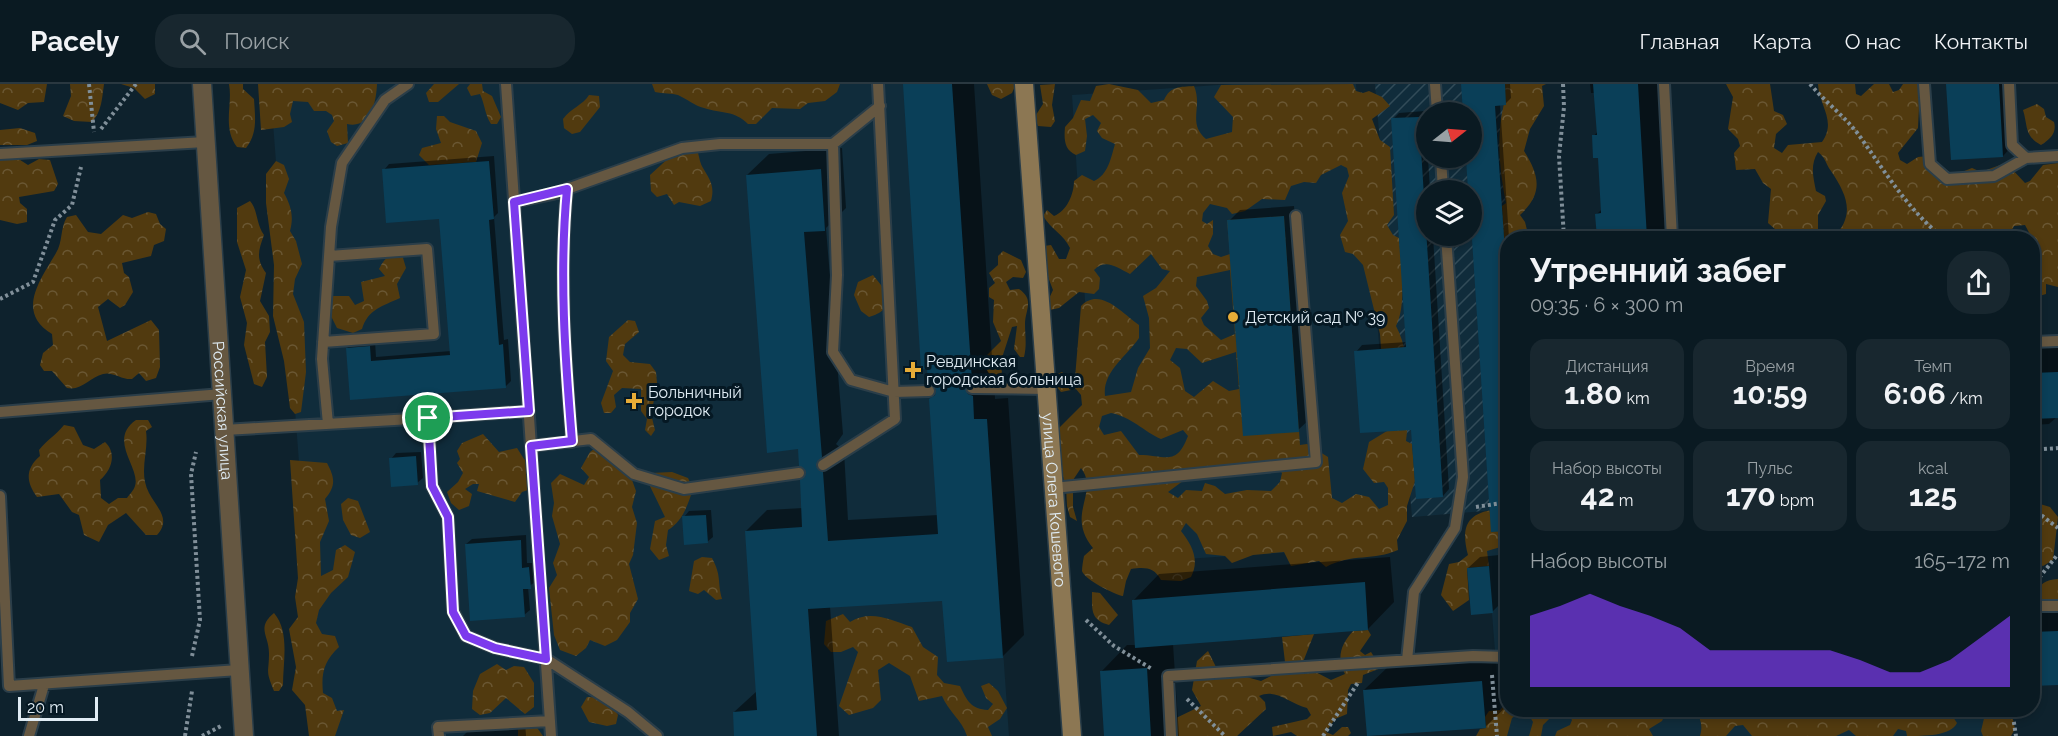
<!DOCTYPE html>
<html lang="ru">
<meta charset="utf-8">
<style>
:root{--surface:#0a1a22;--page:#18272f;--text:#f1f3f6;--muted:#99a1a5;--line:#2a3840;--accent:#7c3aed}
body{margin:0;font-family:Raleway,sans-serif;background:var(--page);color:var(--text);height:100vh;display:flex;flex-direction:column;font-size:22px;white-space:nowrap}
*{box-sizing:border-box;margin:0}
p{font-size:20px;color:var(--muted)}
.icon{flex:none;width:33px;height:33px;fill:none;stroke:currentColor;stroke-width:2;stroke-linecap:round;stroke-linejoin:round}
.map{position:relative;flex:1;overflow:hidden}
.drawer{position:absolute;left:1500px;top:147px;width:540px;height:486px;display:flex;flex-direction:column;background:var(--surface);border-radius:24px;box-shadow:0 3px 9px #0003,0 0 0 2px var(--line)}
.drawer>*{flex:none}
.needle{width:39px;rotate:73deg}
.fabs{position:absolute;left:1416px;top:18px;display:grid;gap:12px}
.fabs a{display:grid;place-items:center;width:66px;height:66px;border-radius:50%;background:var(--surface);box-shadow:0 3px 9px #0003,0 0 0 2px var(--line);font-size:30px}
.scale{position:absolute;left:18px;bottom:15px;width:80px;box-sizing:border-box;padding-left:6px;border:3px solid #e0ecf4;border-top:0;font-size:16px;line-height:21px;white-space:nowrap;color:#e0ecf4;-webkit-text-stroke:4px #051823;paint-order:stroke}
.pin{position:absolute;display:grid;place-items:center;width:51px;height:51px;color:#fff;margin:-26px;border:3px solid #fff;border-radius:50%;box-shadow:0 2px 6px #0007}
.round{display:grid;place-items:center;flex:none;width:63px;height:63px;border-radius:24px;background:var(--page)}
.headline{display:flex;align-items:center;justify-content:space-between;height:102px;padding:0 30px}
h1{font-size:33px;font-weight:700;line-height:45px}
.metrics{display:grid;grid-template-columns:repeat(3,1fr);gap:9px;height:102px;padding:6px 30px}
.metrics div{display:grid;align-content:center;border-radius:15px;background:var(--page);text-align:center}
.metrics b{font-size:30px;font-weight:700}
.metrics small{font-size:16px;font-weight:400}
.metrics p{font-size:16px}
.chart{height:168px;padding:12px 30px}
.chart p{display:flex;justify-content:space-between}
.chart svg{width:100%;height:108px;margin-top:6px;fill:var(--accent);opacity:.7}
header{display:flex;align-items:center;gap:36px;box-sizing:border-box;height:84px;padding:0 30px;background:var(--surface);border-bottom:2px solid var(--line)}
header strong{font-size:28px}
nav{display:flex;gap:33px;margin-inline-start:auto;font-size:21px}
.search{width:420px;height:54px;background:var(--page);display:flex;align-items:center;gap:15px;box-sizing:border-box;padding:0 21px;border-radius:24px;color:var(--muted);font-size:22px}
.map>svg:first-child{display:block}
.built{fill:#102c3b}
.industrial{fill:url(#industrial-furrows);fill-rule:evenodd}
.forest{fill:url(#forest-crowns);fill-rule:evenodd}
.shadow{fill:#0007}
.building{fill:#0a3f58}
.lines{fill:none;stroke-linecap:round;stroke-linejoin:round}
.lane-casing{stroke:#2b3e49;stroke-width:14}
.street-casing{stroke:#2b3e49;stroke-width:21}
.secondary-casing{stroke:#2b3e49;stroke-width:21}
.path{stroke:#808f99;stroke-width:4;stroke-dasharray:3 3;stroke-linecap:butt}
.lane{stroke:#655741;stroke-width:10}
.street{stroke:#655741;stroke-width:18}
.secondary{stroke:#8c7753;stroke-width:18}
.route-casing{stroke:#fff;stroke-width:12}
.route{stroke:#7c3aed;stroke-width:8}
.poi-dot{fill:#e7ac37;stroke:#051823;stroke-width:2}
.labels{text-anchor:middle;stroke-width:6;stroke-linejoin:round;paint-order:stroke}
.poi-label{font-size:16px;fill:#e0ecf4;stroke:#051823;text-anchor:start}
.street-label{font-size:16px;fill:#e0ecf4;stroke:#051823}
</style>
<header>
<strong>Pacely</strong>
<div class="search"><svg class="icon" aria-label="search" viewBox="0 0 24 24"><circle cx="10" cy="10" r="6"/><path d="M15 15l6 6"/></svg>Поиск</div>
<nav><a>Главная</a><a>Карта</a><a>О нас</a><a>Контакты</a></nav>
</header>
<div class="map">
<svg width="2058" height="652" viewBox="0 0 2058 652">
<defs>
<pattern id="industrial-furrows" width="10" height="10" patternUnits="userSpaceOnUse" patternTransform="scale(1.5)"><rect width="10" height="10" fill="#102c3b"/><path d="M-1 1l2-2M0 10L10 0M9 11l2-2" fill="none" stroke="#324b58"/></pattern>
<pattern id="forest-crowns" width="20" height="18" patternUnits="userSpaceOnUse" patternTransform="scale(1.5)"><rect width="20" height="18" fill="#513a0f"/><path d="M2 6a3 3 0 1 1 6 0M12 15a3 3 0 1 1 6 0" fill="none" stroke="#6a5733"/></pattern>
</defs>
<rect width="100%" height="100%" fill="#0e222d"/>
<path class="built" d="M270 0H952L974 335H987L1009 652H320Z
M1232 0H1356L1397 461 1110 480 1088 264 1072 11Z
M1507 431 1508 626H2000L2002 652H1502L1484 432Z"/>
<path class="industrial" d="M1375 0H1508L1507 425 1412 433ZM1426 28H1472V74H1426ZM1426 106H1472V152H1426Z"/>
<path class="forest" d="M0 0H47L44 18 28 19 18 26 0 19Z
M70 0H104C102 14 102 27 92 38L74 37 63 32 71 12Z
M121 0H155V10L145 15 134 4Z
M229 0H243V5L254 15C255 33 258 49 246 64L237 63C222 43 233 21 229 0Z
M258 0H377C376 19 371 45 347 40L348 59 337 62 331 58 327 47 334 37 332 31 326 27H314L308 18 293 17 290 30 292 38 284 43 261 46Z
M434 0H459L438 18H429L426 9Z
M470 0H482L483 7 492 12 501 33 497 40H491C485 31 485 21 480 10L471 12 467 4Z
M652 0H840L837 8 825 17 808 19 800 25 772 24 756 40H748C734 26 722 30 704 24 695 22 687 15 678 11 672 9 663 10 655 8Z
M987 0H1016L1012 9 1001 15 992 11Z
M1055 0 1052 21 1055 37 1051 43 1038 42 1034 34 1043 20 1040 1Z
M1109 0 1138 6 1151 19 1164 16C1170 2 1180 3 1194 2 1203 23 1187 39 1206 55L1232 48 1233 33 1214 13 1221 1 1353 0 1356 7 1363 9 1369 7 1382 13 1390 22 1372 35 1380 56 1390 63 1394 131 1387 141 1393 151 1399 154C1401 178 1407 221 1396 242 1412 271 1410 325 1406 357L1412 360 1415 397 1407 422V437L1397 456 1398 466C1374 477 1352 469 1326 483L1319 477 1291 482 1284 468 1253 471 1232 479 1225 472 1206 470 1197 450 1186 439 1181 447C1192 461 1200 476 1191 493L1181 497 1161 496C1154 483 1145 483 1131 485L1126 497 1123 512C1115 511 1084 495 1082 487 1082 483 1083 477 1084 472L1093 464C1065 430 1100 409 1081 384L1073 396V423L1077 437 1070 433 1067 422 1066 403 1058 375 1059 344 1082 321 1081 311 1076 305 1061 308 1056 302 1055 291 1062 288 1066 292 1075 294 1081 222C1100 202 1123 230 1139 241V254C1127 272 1102 288 1105 312L1131 308 1138 284 1150 264 1149 234 1143 212 1156 204 1170 187 1162 185 1151 170 1130 190C1117 184 1106 174 1094 186L1100 194 1099 205 1094 210 1079 208 1059 224 1050 226 1047 219 1053 206 1045 185 1044 162 1051 161 1059 175H1066L1070 164C1064 151 1051 145 1043 132L1047 126 1054 132C1067 127 1074 110 1074 97L1082 91 1094 97C1108 91 1111 74 1115 60L1102 54 1097 47 1101 39 1093 31 1085 35 1087 52 1085 67 1076 71C1064 66 1064 55 1065 43L1073 34 1081 16 1090 17 1096 2ZM1341 81 1347 84 1349 92 1342 109 1348 137 1340 151 1345 168 1353 170 1363 181 1380 250 1387 347 1369 358 1363 385 1374 399 1384 398 1388 404V421L1379 425 1369 413 1356 410 1342 419 1332 414 1328 373 1307 360 1300 361 1284 132 1227 136 1230 170 1221 173 1213 170 1208 162 1213 150V136L1207 140 1202 137 1203 129 1210 120 1227 124 1232 130 1245 127 1262 115 1285 116 1291 102 1304 98 1316 99 1321 91ZM1230 186 1235 250 1221 256 1204 241 1201 234 1209 224 1207 217 1196 202 1197 193ZM1176 264 1187 265 1202 279 1236 268 1239 305 1229 307 1213 297 1194 313 1185 307 1180 284 1170 276ZM1111 329C1132 333 1143 347 1161 355L1183 346 1188 352C1176 383 1166 371 1139 371L1121 347 1104 351 1099 343 1102 332ZM1278 385 1282 389 1280 398 1271 407 1247 406 1225 410 1215 402 1205 399 1202 407 1186 406 1178 414 1168 408 1187 394 1210 389 1218 394Z
M1505 0H1546L1542 2 1544 22 1530 45 1524 67C1540 92 1543 110 1520 131L1525 138 1529 154H1508L1507 211 1502 122 1506 119C1501 94 1498 70 1500 45 1501 27 1506 20 1505 0Z
M1726 0H1770L1774 27 1783 31 1787 40 1776 50 1774 64 1782 69 1788 61 1822 58C1837 37 1819 22 1818 0H1855L1856 10 1861 12 1874 0H1889L1893 8 1899 6 1903 0H1928L1925 16 1919 23 1918 44 1898 69 1900 76 1907 80 1918 73 1929 72 1957 94 1962 88 1972 84 1981 88 2000 81 2010 83 2025 99 2030 97 2043 81 2058 79V203L2046 200V210L2036 213 2033 210 2032 154 2025 141 2014 142 2009 151 2012 154H1833C1856 131 1847 111 1831 87 1825 79 1826 74 1818 68 1810 81 1813 92 1816 107L1825 112 1826 117 1818 131V154H1807L1800 147 1794 149 1795 154H1763L1765 150 1775 145 1768 139 1771 105 1763 99 1755 85 1736 86 1734 69 1740 62 1738 55 1728 45 1733 13Z
M589 11 599 12 600 23 580 48 572 50 564 44 563 35C571 24 583 21 589 11Z
M2037 20 2044 25 2046 33 2054 38C2057 49 2050 55 2041 61 2024 52 2028 42 2023 26Z
M437 32H444L450 38 476 47 482 59 476 78 429 81 419 71 422 64 441 59 436 45Z
M20 44 35 49 37 57 27 61H0V46Z
M691 56C701 68 697 73 703 84 710 96 715 102 711 117L700 122 679 118 674 121 667 110 657 113 651 107 650 91 673 70 680 58Z
M17 74 28 81 39 75 50 76 58 100 54 107 19 113 20 119 27 125V138L17 140 0 136V76Z
M276 77 284 81 289 95 284 109C291 122 294 132 290 147L296 157 302 180 295 195 293 210 304 238 306 288 301 328 295 330 290 324 284 277 273 232 274 181 266 119V90Z
M250 117C258 126 256 140 264 151 258 167 256 175 266 189L260 217 269 232 270 248 265 258 267 293 262 303 254 300 244 261 247 239 240 213 246 186 237 158V124Z
M148 128 156 130 160 140 166 145 164 157 154 161 151 172 122 179 124 189 129 193 133 208 125 221 120 224 108 215 98 223 107 257 151 236 159 246 160 283 156 294 146 297 139 289 132 295C122 296 112 287 103 290 90 293 82 307 67 304L52 287H44L40 281 43 269 53 261 52 250C15 228 41 195 56 169 63 158 60 144 67 133L76 131 88 148 101 150 123 131 132 134Z
M401 167 406 184 397 200 400 214C383 222 368 225 362 245L353 249 337 244 330 230 333 212H349L355 221 364 217 361 198 385 192 379 185C384 175 390 168 401 167Z
M1003 167 1021 176 1026 188 1023 194 1013 193 1006 198 1010 206 1019 205C1035 216 1025 226 1025 240 1025 251 1027 261 1024 273H1020L1014 265 1017 242 1012 243 1000 280 1002 288 998 294H991L984 281 987 271 1001 257 993 238 994 216 989 213V204L995 199 989 189 998 181V172Z
M873 191 889 211C887 225 882 229 869 233L861 227 854 211 858 198Z
M628 236 635 237 639 248 625 260 623 271 630 278 650 280 656 288 657 299 650 307 654 316 651 330 655 346 651 352 645 346 647 335 641 327V305L622 304 614 311 616 323 611 329H604L601 319 613 287 606 277 609 253Z
M136 336H148L152 343 146 347C149 368 138 388 149 409 156 423 172 435 157 451H146L126 429 108 441 99 458 84 451 79 431 72 428 59 410 37 413C26 398 25 385 40 372L39 366C47 356 56 351 64 341L74 343 83 361 94 365 105 358C117 369 112 386 100 396L101 414 109 420 118 414H127C129 411 134 406 135 402 141 384 107 356 136 336Z
M483 350 499 368 517 364 524 375 532 381 534 404 522 408 515 418 477 407 479 400H473L465 405 472 410 469 422 459 426 451 419 447 408 458 398 463 389 457 379 460 375 457 367 462 359Z
M598 362 628 385 636 407 632 423 637 439 633 471 629 480 638 515 630 529V538L617 556 605 562 590 556 586 564 576 572 560 566 554 551 549 504 557 491 553 479 560 460 552 432 554 419 551 399 560 390 584 401 589 393 581 384 590 368Z
M290 376 327 379C335 394 336 402 325 415L329 437 320 458 321 492 333 486 336 466 345 461 355 468 348 493 331 509 319 526 316 539 322 550 335 552 339 563C324 577 321 589 323 609L332 614 337 627 344 626 335 652H309L305 621 292 606 296 583 289 545 298 533 295 513 298 494Z
M672 388 688 394 693 405C688 420 683 437 668 446L666 461 669 472 659 476 650 465 655 437 665 433 646 394 651 389Z
M348 414 358 417 370 448 360 454 351 451 343 436 341 420Z
M2040 420 2050 423 2058 433 2053 476 2043 482 2032 477 2033 421Z
M1499 425 1507 458 1504 462 1487 467 1489 482 1467 484 1469 516 1453 527 1441 511 1449 480 1459 478 1468 471C1460 441 1468 428 1499 425Z
M702 473 712 474C722 493 717 497 722 515L716 516 704 506 698 510 689 507 694 477Z
M2058 495V522L2040 518C2036 502 2042 496 2058 495Z
M1092 508 1100 509 1118 531 1109 541C1090 536 1092 525 1092 508Z
M274 529C290 548 283 577 283 601L279 607H274C265 585 269 591 269 569 269 551 256 544 274 529Z
M843 530 850 538C870 525 891 536 912 543L923 563 938 573 937 591 944 599 960 602C967 617 971 625 988 626L993 620 986 614 981 602 989 599 998 607 1007 624 1000 635 988 643 992 652H967C962 636 948 627 942 612L919 617 910 592 889 579 878 586 881 616 873 624 849 631 839 622 858 568 853 563 841 568H831L824 560 826 537Z
M1368 546 1371 551 1360 567 1365 571 1371 568 1381 584 1363 591 1362 599 1351 600 1348 606 1347 630 1335 635 1326 648 1333 651 1342 643H1348L1351 649 1348 652H1297L1291 648 1273 652 1272 643 1307 635 1311 631 1307 624C1290 620 1276 604 1259 612L1265 618 1266 625 1237 652H1175L1176 634 1201 622 1192 606 1197 577 1208 567 1217 585 1261 597 1275 590 1285 578 1282 553 1314 550 1303 578 1306 583 1331 596 1345 590C1336 574 1341 560 1353 547Z
M497 580 506 586 514 582 524 583 534 599V623L525 630 506 614 490 629 480 631 472 625 473 607 480 590Z
M587 613 607 614 618 631 616 640 607 642 589 638 581 623Z
M1507 618 1508 626H1524L1512 634 1507 652H1476L1480 645 1486 644 1485 633 1489 627 1500 626Z
M1526 626H1558L1543 641 1541 652H1529L1533 638Z
M1565 626H1667L1662 637 1649 645 1653 652H1555L1557 647 1570 641 1572 636Z
M1687 626H1953V633L1957 639C1951 652 1924 652 1907 652L1906 647 1898 645 1893 652H1856L1849 646 1836 652H1752L1743 641 1735 642 1726 652H1700C1703 642 1701 635 1695 626Z
M1986 626H2011L2015 645 2011 652H1983L1981 647Z
M533 638 543 652H518V639Z"/>
<path class="shadow" d="M904 0H974L992 274 985 283 989 289 994 291 995 315 1008 314 1024 551 1002 573 944 515 830 522 839 652H736L734 628 757 607 746 447 767 426 803 424 809 388 799 363 747 91 769 70 842 64 846 124 826 144 843 350 836 360 844 367 848 436 938 431 931 315 937 308Z
M1510 0 1511 14 1506 19 1500 20 1509 154 1508 409 1490 410 1468 74H1472V28H1465L1463 1Z
M1590 0H1665L1674 154H1604L1597 130 1602 125 1599 72 1594 52 1598 47 1595 9H1591Z
M1948 0H2010L2014 60 2003 72Z
M1425 27 1430 106H1426V152H1433L1449 405 1443 412 1413 344 1356 268 1362 261 1407 258 1393 35 1399 29Z
M494 72 498 129 494 133 504 256 508 255 511 297 506 302 351 315 347 264 353 259 375 257 376 273 451 267 441 134 384 86 389 80Z
M1294 122 1310 335 1298 346 1229 137 1240 126Z
M2058 263V332L2049 340 2032 341V264Z
M421 368 423 394 417 399 391 375 396 369Z
M711 426 713 453 707 458 684 433 689 427Z
M526 451 527 479H534L535 498 528 503 530 526 524 531 466 460 472 455Z
M1499 471 1503 517 1492 528 1468 484 1480 473Z
M1390 473 1394 518 1368 545 1173 560 1179 652H1106L1101 588 1127 561H1136L1133 517 1159 490Z
M2058 528V599L2032 600V535L2039 529Z
M1508 571V621L1485 643 1364 606 1391 580Z
M525 638 526 652H463L474 641Z"/>
<path class="building" d="M903 0H952L972 297 966 300 965 304 968 310 973 312 974 335H987L1003 574 947 578 942 517 808 525 817 652H734L733 628 757 626 745 447 802 443 800 396 806 389 799 382 798 365 767 369 746 91 821 85 825 147 804 148 822 373 816 382 823 388 828 457 938 450 929 315 935 311 936 306 933 301 928 300 927 285H921Z
M1461 0H1505L1506 21 1495 22 1508 211V447L1491 448 1472 155V106H1468L1466 74H1472V28H1463Z
M1593 0H1638L1647 154H1597L1595 130 1601 129 1598 74H1593L1592 51H1597Z
M1946 0H1999L2003 73 1951 76Z
M1419 33 1443 413 1416 415 1411 346 1360 349 1354 267 1406 263 1391 34Z
M489 77 494 135 489 136 499 261 503 260 506 304 350 316 346 264 370 262 371 277 450 271 439 135 386 139 382 85Z
M1284 132 1299 348 1243 352 1227 136Z
M2058 288V334L2032 335V289Z
M416 372 418 401 391 403 389 374Z
M706 431 708 459 684 461 682 432Z
M521 456 522 484 529 483 531 505H523L525 533 470 537 465 460Z
M1489 482 1493 529 1471 531 1467 484Z
M1365 498 1368 546 1135 564 1132 516Z
M2058 547V601L2032 602V548Z
M1147 584 1151 652H1104L1100 587Z
M1482 597 1486 644 1367 652 1363 606Z"/>
<g class="lines">
<g class="lane-casing">
<path id="lane" d="M506 0 551 652
M1435 0 1437 28
M1664 0 1672 154
M1924 0 1930 80 1947 95 1994 92 2026 74
M2009 0 2012 61 2026 74 2058 72
M833 60 837 191 833 268 851 296 894 308 929 307
M0 70 205 58
M1441 74 1443 106
M567 105C559 190 565 273 572 358
M514 118 553 110 682 64 720 60H833L880 22
M323 258 434 250 427 165 329 172
M2032 258 2058 257
M972 304 1046 305
M0 328 222 310
M428 334 529 327
M328 340 322 275 331 143 342 79 385 16 408 0
M224 346 428 334 432 402 448 433 453 527 466 552 495 564 546 575 628 628 657 652
M531 362 591 355 634 390 684 405 799 389
M823 381 895 335 878 0
M1053 404 1316 378 1296 132
M0 412 9 602 239 586
M2032 522H2058
M1407 576 1414 508 1455 444 1463 393 1446 152
M29 652 44 601
M439 652 438 643 550 637
M1171 652 1168 592 1473 572 1508 573"/>
</g>
<g class="street-casing">
<g id="street">
<path id="s1" d="M202 0 244 652"/>
</g>
</g>
<g class="secondary-casing">
<g id="secondary">
<path id="s2" d="M1024 0 1072 652"/>
</g>
</g>
<path class="path" d="M89 0 94 48
M1563 0 1564 23 1559 72 1564 154
M1810 0C1826 19 1847 34 1861 54 1887 91 1908 125 1943 154
M101 45 136 0
M0 215 33 198 55 136 72 121 81 83
M2032 366 2058 364
M1476 423 1508 418
M2032 424 2058 444
M2032 503 2058 470
M1086 536 1114 562 1152 585
M192 572 200 536 191 390 196 368
M1492 591 1497 652
M1187 615 1225 652
M2012 626 2016 652
M185 652 192 607
M202 652 221 642
M1323 652 1359 597"/>
<use href="#lane" class="lane"/>
<use href="#street" class="street"/>
<use href="#secondary" class="secondary"/>
</g>
<g class="lines">
<g class="route-casing">
<path id="route" d="M567 105C559 190 565 273 572 357L531 362 546 575 495 564 466 552 453 528 448 433 432 402 428 334 529 327 514 118Z"/>
</g>
<use href="#route" class="route"/>
</g>
<g class="poi-dot">
<circle cx="1233" cy="233" r="6"/>
<path d="M910 277h6v6h6v6h-6v6h-6v-6h-6v-6h6z"/>
<path d="M631 308h6v6h6v6h-6v6h-6v-6h-6v-6h6z"/>
</g>
<g class="labels">
<g class="poi-label">
<text x="1245" y="239">Детский сад № 39</text>
<text x="926" y="283">Ревдинская<tspan x="926" dy="18">городская больница</tspan></text>
<text x="648" y="314">Больничный<tspan x="648" dy="18">городок</tspan></text>
</g>
<g class="street-label">
<text dy="6" stroke="none"><textPath href="#s1" startOffset="327">Российская улица</textPath></text>
<text dy="6" stroke="none"><textPath href="#s2" startOffset="417">улица Олега Кошевого</textPath></text>
</g>
</g>
</svg>
<div class="fabs">
<a><svg class="needle" viewBox="-14 -14 28 28"><path d="M0-13l5 13h-10z" fill="#e53935"/><path d="M0 13l5-13h-10z" fill="#99a1a5"/></svg></a>
<a><svg class="icon" aria-label="layers" viewBox="0 0 24 24"><path d="M12 4l9 5-9 5-9-5zM3 14l9 5 9-5"/></svg></a>
</div>
<div class="scale">20 m</div>
<div class="pin" style="left:428px;top:334px;background:#1e9e55"><svg class="icon" aria-label="arrive" viewBox="0 0 24 24"><path d="M6 21V4h12l-3 4 3 4H6"/></svg></div>
<section class="drawer">
<div class="headline"><div><h1>Утренний забег</h1><p>09:35 · 6 × 300 m</p></div><a class="round"><svg class="icon" aria-label="share" viewBox="0 0 24 24"><path d="M12 15V3M7 8l5-5 5 5M5 13v7h14v-7"/></svg></a></div>
<div class="metrics">
<div><p>Дистанция</p><b>1.80<small> km</small></b></div>
<div><p>Время</p><b>10:59</b></div>
<div><p>Темп</p><b>6:06<small> /km</small></b></div>
</div>
<div class="metrics">
<div><p>Набор высоты</p><b>42<small> m</small></b></div>
<div><p>Пульс</p><b>170<small> bpm</small></b></div>
<div><p>kcal</p><b>125</b></div>
</div>
<div class="chart"><p><span>Набор высоты</span>165–172 m</p>
<svg viewBox="0 0 160 44" preserveAspectRatio="none"><path d="M0 44V15L10 11L20 6L30 11L40 15L50 20L60 29L70 29L80 29L90 29L100 29L110 33L120 38L130 38L140 33L150 24L160 15V44z"/></svg>
</div>
</section>
</div>
